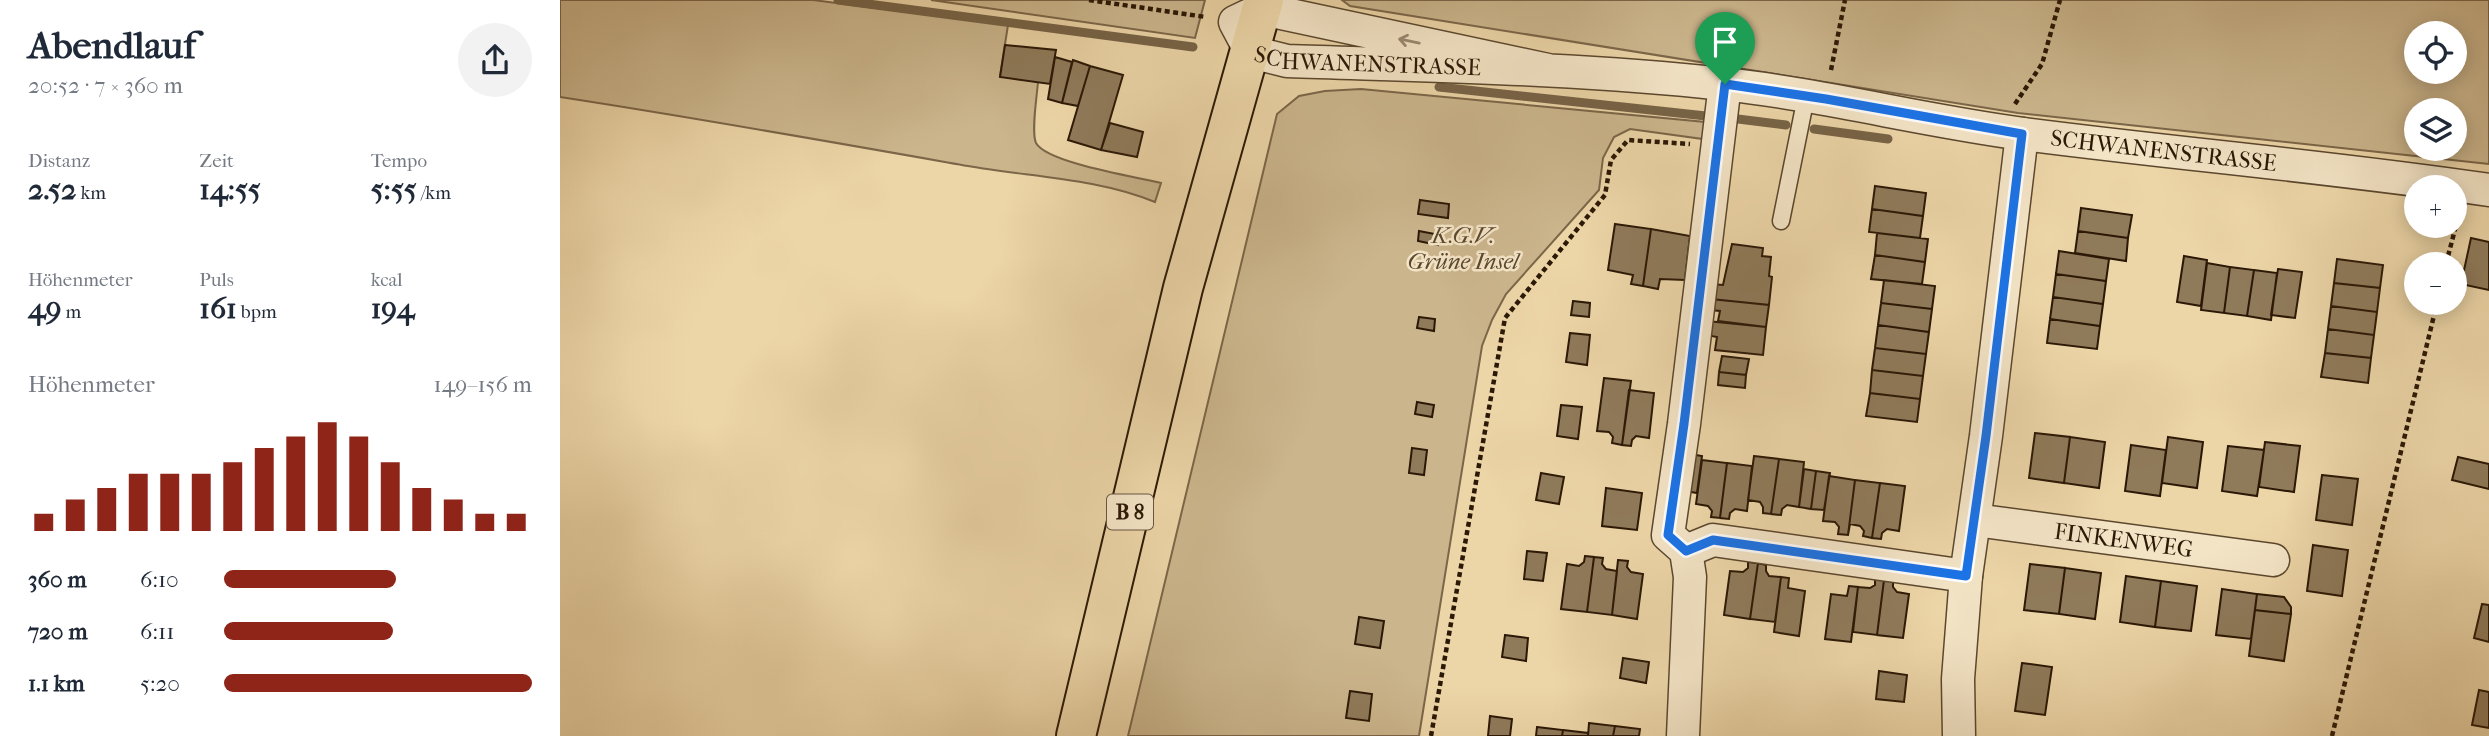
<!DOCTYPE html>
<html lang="de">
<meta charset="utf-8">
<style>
:root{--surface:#fff;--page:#f2f2f3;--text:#1f2937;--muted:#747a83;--accent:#8f2418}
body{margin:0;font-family:"IM FELL French Canon",serif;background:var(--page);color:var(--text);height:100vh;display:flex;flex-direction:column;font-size:26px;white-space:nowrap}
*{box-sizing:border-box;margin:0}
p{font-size:23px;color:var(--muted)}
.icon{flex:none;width:38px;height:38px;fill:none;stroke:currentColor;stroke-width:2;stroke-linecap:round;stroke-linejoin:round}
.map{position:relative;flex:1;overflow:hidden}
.drawer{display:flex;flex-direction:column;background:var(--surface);width:560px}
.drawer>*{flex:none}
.buttons{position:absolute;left:1844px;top:21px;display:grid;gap:14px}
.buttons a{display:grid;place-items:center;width:63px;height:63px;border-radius:50%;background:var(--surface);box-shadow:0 4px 18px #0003;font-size:35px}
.pin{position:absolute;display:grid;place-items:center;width:60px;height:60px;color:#fff;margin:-72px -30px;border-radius:50% 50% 50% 0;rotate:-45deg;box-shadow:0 0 7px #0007}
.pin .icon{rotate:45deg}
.round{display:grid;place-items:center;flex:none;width:74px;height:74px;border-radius:37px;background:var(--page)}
.overview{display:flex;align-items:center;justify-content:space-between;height:119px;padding:0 28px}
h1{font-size:38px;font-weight:700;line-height:52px}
.stats{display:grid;grid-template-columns:repeat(3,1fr);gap:10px;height:119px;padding:7px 28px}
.stats div{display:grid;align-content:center}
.stats b{font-size:30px;font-weight:700}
.stats small{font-size:19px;font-weight:400}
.stats p{font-size:19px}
.chart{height:196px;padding:14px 28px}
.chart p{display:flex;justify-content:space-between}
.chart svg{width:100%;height:126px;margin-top:7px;stroke:var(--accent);stroke-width:6}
ul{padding:0 28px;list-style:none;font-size:23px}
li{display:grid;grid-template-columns:112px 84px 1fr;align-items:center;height:52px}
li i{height:18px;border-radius:9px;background:var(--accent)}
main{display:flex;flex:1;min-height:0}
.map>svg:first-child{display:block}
.green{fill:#cbb58c;stroke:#7b6649;stroke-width:2;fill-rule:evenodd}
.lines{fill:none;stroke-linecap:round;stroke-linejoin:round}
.stream{stroke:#776346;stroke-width:9}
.building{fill:#8f7a5a;stroke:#2b1806;stroke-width:2}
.service-casing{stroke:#5b472e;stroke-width:19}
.minor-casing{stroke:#5b472e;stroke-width:35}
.primary-casing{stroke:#2b1806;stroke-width:42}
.path{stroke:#2b1806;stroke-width:4.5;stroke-dasharray:5 3.5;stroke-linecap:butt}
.service{stroke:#f3e4c6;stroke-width:16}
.minor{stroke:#f3e4c6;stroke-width:32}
.primary{stroke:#ecd5a7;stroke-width:38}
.oneway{stroke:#998870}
.route-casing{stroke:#fff;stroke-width:14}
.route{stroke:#1a73e8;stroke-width:9}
.labels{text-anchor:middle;stroke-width:5;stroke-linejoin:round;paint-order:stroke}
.shield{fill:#f3e4c6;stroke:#675540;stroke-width:2}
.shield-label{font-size:21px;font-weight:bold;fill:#2b1806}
.street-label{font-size:23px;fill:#2b1806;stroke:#f3e4c6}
.park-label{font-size:23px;font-style:italic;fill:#5b472e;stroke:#f3e4c6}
</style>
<main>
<section class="drawer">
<div class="overview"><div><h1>Abendlauf</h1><p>20:52 · 7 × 360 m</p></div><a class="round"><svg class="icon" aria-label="share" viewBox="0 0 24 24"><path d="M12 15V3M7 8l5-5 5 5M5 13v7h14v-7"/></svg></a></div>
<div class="stats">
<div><p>Distanz</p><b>2.52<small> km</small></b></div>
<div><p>Zeit</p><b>14:55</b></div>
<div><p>Tempo</p><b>5:55<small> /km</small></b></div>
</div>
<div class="stats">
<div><p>Höhenmeter</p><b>49<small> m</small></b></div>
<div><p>Puls</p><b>161<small> bpm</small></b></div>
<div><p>kcal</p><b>194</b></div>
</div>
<div class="chart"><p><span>Höhenmeter</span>149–156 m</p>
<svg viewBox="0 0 160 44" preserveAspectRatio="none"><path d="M5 44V38M15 44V33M25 44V29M35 44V24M45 44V24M55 44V24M65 44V20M75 44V15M85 44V11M95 44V6M105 44V11M115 44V20M125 44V29M135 44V33M145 44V38M155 44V38"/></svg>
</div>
<ul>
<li><b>360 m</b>6:10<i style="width:56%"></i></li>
<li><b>720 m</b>6:11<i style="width:55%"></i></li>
<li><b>1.1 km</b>5:20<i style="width:100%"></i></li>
</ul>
</section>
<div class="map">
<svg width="1929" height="736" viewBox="0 0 1929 736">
<rect width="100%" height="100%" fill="#ecd5a7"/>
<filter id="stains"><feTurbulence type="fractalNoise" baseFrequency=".00286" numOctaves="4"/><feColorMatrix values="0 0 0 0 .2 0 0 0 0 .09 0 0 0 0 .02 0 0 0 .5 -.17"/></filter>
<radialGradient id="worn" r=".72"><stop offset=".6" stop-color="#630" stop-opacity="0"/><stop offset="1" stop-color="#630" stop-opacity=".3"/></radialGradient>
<path class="green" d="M0 0H253L448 25 440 76 478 82C477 96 471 132 476 143 487 163 577 177 601 183L595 202C537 178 470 177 408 166 272 142 137 118 0 97Z
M371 0H645L635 38Z
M782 0H1929V164L1458 113 790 6ZM1895 33V72H1857V33ZM1895 110V149H1857V110Z
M801 89 1145 122 1143 139 1070 129 1054 137 1043 158 1039 190 946 294 932 320 922 346 859 736H568L717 114 739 96 765 91Z"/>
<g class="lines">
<path class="stream" d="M278 0 633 47
M879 87 1146 116
M1170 118 1226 125
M1254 129 1328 139"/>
</g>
<path class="building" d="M445 45 496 50 490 84 440 77Z
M495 57 512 62 502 103 488 99Z
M513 60 530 66 518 106 502 103Z
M530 66 563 75 541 150 508 140Z
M550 123 583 132 577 157 541 150Z
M1315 186 1366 193 1363 216 1312 209Z
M860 200 889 204 888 218 858 214Z
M1521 208 1572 215 1568 238 1518 231Z
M1312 209 1363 216 1360 238 1309 232Z
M1055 224 1091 229 1083 286 1071 284 1073 275 1048 270Z
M1091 229 1130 236 1125 280 1100 279 1098 289 1083 286Z
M859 231 880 235 878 245 858 241Z
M1518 231 1568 238 1566 261 1515 253Z
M1317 233 1368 239 1365 262 1315 255Z
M1911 238 1929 242V290L1901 284Z
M1172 244 1203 248 1202 256 1211 257 1209 276 1212 277 1209 305 1151 299 1152 284 1163 285Z
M1499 251 1549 259 1546 281 1496 274Z
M1315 255 1365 262 1362 284 1311 279Z
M1624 256 1647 260 1641 306 1617 302Z
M1777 259 1823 265 1820 288 1774 283Z
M1647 263 1670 267 1664 313 1641 310Z
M1670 267 1694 270 1687 316 1664 313Z
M1718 269 1742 272 1735 318 1711 315Z
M1694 270 1717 273 1711 320 1687 316Z
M1496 274 1546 281 1543 304 1493 297Z
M1324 280 1375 286 1372 309 1321 303Z
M1774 283 1820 288 1817 312 1771 306Z
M1493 297 1543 304 1540 326 1490 319Z
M1151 299 1209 305 1206 327 1158 321 1160 311 1150 310Z
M1013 301 1030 303 1029 317 1011 315Z
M1321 303 1372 309 1369 332 1318 325Z
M1771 306 1817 312 1814 335 1768 329Z
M859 317 875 319 874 331 857 328Z
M1490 319 1540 326 1537 349 1487 343Z
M1147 321 1206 327 1203 355 1155 350 1157 337 1146 335Z
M1318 325 1369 332 1366 354 1315 348Z
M1768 329 1814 335 1811 358 1765 353Z
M1010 333 1030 335 1027 365 1006 362Z
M1315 348 1366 354 1363 376 1312 370Z
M1765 353 1811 358 1808 383 1761 377Z
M1162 356 1189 359 1186 375 1159 372Z
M1312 370 1363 376 1360 399 1310 393Z
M1159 372 1186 375 1185 388 1158 385Z
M1044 378 1071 381 1062 445 1052 443 1053 437 1049 432 1037 431Z
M1069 390 1094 393 1089 438 1076 436 1072 440 1071 446 1062 445Z
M1310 393 1360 399 1357 422 1306 416Z
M857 402 874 405 872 417 855 414Z
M1001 405 1022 407 1018 439 997 436Z
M1475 433 1510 437 1504 483 1469 478Z
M1510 437 1545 442 1539 488 1504 483Z
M1608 437 1643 442 1637 488 1602 483Z
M1705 442 1740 446 1734 492 1699 487Z
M1571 445 1606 450 1600 496 1565 491Z
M1668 446 1704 450 1697 496 1662 491Z
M852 448 867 450 864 475 849 473Z
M1130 454 1142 456 1137 493 1125 491Z
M1194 456 1219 459 1211 514 1203 513V507L1200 502 1188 500Z
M1898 457 1929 464V489L1892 480Z
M1219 459 1244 462 1239 507 1227 505 1222 509 1221 515 1211 514Z
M1142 460 1167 463 1160 518 1151 517 1152 511 1148 506 1136 504Z
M1167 463 1192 466 1187 511 1175 509 1170 513 1169 519 1160 518Z
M1244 469 1256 471 1251 509 1239 507Z
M1256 471 1270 473 1264 510 1251 509Z
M981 473 1004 477 999 504 976 500Z
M1762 475 1798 479 1792 525 1756 520Z
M1269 476 1295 480 1288 535 1278 534 1279 527 1275 522 1263 521Z
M1295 480 1320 483 1312 538 1303 536 1304 531 1300 526 1290 524 1288 535Z
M1320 483 1345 486 1339 531 1327 529 1322 533 1321 539 1312 538Z
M1046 488 1082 493 1077 530 1042 526Z
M1753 545 1788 550 1782 596 1747 591Z
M967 551 987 553 983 581 964 579Z
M1025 556 1034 557 1027 612 1001 609 1007 564 1019 566 1024 562Z
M1034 557 1043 558 1042 564 1046 569 1057 571 1052 615 1027 612Z
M1058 560 1068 561 1067 567 1071 572 1083 574 1077 619 1052 615Z
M1188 562 1198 563 1190 619 1164 615 1170 571 1183 572 1188 568Z
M1198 563 1206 565V571L1209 576 1221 577 1215 622 1190 619Z
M1470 564 1505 568 1499 614 1464 610Z
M1505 568 1541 573 1535 619 1499 614Z
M1566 576 1601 581 1595 627 1560 622Z
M1221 577 1229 578 1228 588 1245 591 1239 636 1214 632Z
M1315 578 1324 580 1317 635 1293 632 1298 587 1310 588 1315 585Z
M1324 580 1333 581V587L1337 592 1349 594 1343 638 1317 635Z
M1601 581 1637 586 1631 631 1595 627Z
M1289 586 1298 587 1291 642 1265 639 1271 594 1287 596Z
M1662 589 1697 594 1691 639 1656 635Z
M1697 594 1724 597 1731 607V614L1695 610Z
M1922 604 1929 605V642L1914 638Z
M1695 610 1731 614 1724 661 1689 656Z
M799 617 824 621 820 648 795 644Z
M945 635 968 638 966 661 942 657Z
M1063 658 1089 662 1086 683 1060 678Z
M1462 663 1492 667 1485 715 1455 711Z
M1319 671 1347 675 1344 702 1316 699Z
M1919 690 1929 692V728L1912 725Z
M790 691 812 694 809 721 786 718Z
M930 716 952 719 950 736H928Z
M1029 723 1055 726 1053 736H1028Z
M1055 726 1080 729 1079 736H1053Z
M977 727 1003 730 1002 736H976Z
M1003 730 1028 733V736H1002Z"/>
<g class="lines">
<g class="service-casing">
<path id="service" d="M1221 221 1246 97"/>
</g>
<g class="minor-casing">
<g id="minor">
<path id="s1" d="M988 70 702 9 675 22 691 52 727 61C873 66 1019 68 1164 84 1265 95 1364 121 1464 134 1619 154 1774 167 1929 190"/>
<path id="s2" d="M1415 520 1713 560"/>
<path d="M1126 551 1153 540 1406 576"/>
<path d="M1123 736 1130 577 1126 551 1108 535 1124 424 1165 84"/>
<path d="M1399 736 1398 679 1406 576 1426 436 1462 134"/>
</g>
</g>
<g class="primary-casing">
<path id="primary" d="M516 736 623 288 704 0"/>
</g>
<path class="path" d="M529 0 646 17
M1271 70 1285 0
M1455 104 1482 64 1500 0
M1886 264 1899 214
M871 736 945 318 1045 195 1051 160 1068 140 1130 144
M1772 736 1877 303"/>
<use href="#service" class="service"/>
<use href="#minor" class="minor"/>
<use href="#primary" class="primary"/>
</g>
<defs><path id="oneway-shaft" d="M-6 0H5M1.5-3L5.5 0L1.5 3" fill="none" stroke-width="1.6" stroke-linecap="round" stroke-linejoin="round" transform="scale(1.75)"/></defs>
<use class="oneway" href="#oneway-shaft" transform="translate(849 41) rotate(-168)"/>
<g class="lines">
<g class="route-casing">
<path id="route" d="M1165 84 1266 99 1462 134 1426 436 1406 576 1153 540 1126 551 1108 535 1124 424Z"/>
</g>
<use href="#route" class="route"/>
</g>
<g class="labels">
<rect class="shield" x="547" y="494.5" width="46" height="35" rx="5"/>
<g class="shield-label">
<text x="570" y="519">B 8</text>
</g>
<g class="street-label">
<text dy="8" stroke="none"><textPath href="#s1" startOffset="474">SCHWANENSTRASSE</textPath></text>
<text dy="8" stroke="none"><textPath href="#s1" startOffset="1276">SCHWANENSTRASSE</textPath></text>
<text dy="8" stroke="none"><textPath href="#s2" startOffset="150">FINKENWEG</textPath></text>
</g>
<g class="park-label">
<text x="903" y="243">K.G.V.<tspan x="903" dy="26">Grüne Insel</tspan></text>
</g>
</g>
<rect width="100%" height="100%" filter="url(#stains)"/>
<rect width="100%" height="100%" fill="url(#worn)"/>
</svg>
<div class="buttons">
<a><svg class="icon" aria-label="locate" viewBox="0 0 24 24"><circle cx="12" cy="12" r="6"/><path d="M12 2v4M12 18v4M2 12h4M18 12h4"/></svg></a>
<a><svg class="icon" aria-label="layers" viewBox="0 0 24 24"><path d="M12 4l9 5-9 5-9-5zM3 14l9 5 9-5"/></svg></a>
<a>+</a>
<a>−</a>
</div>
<div class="pin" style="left:1165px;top:84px;background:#1e9e55"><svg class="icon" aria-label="arrive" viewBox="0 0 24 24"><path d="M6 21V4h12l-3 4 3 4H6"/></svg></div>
</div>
</main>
